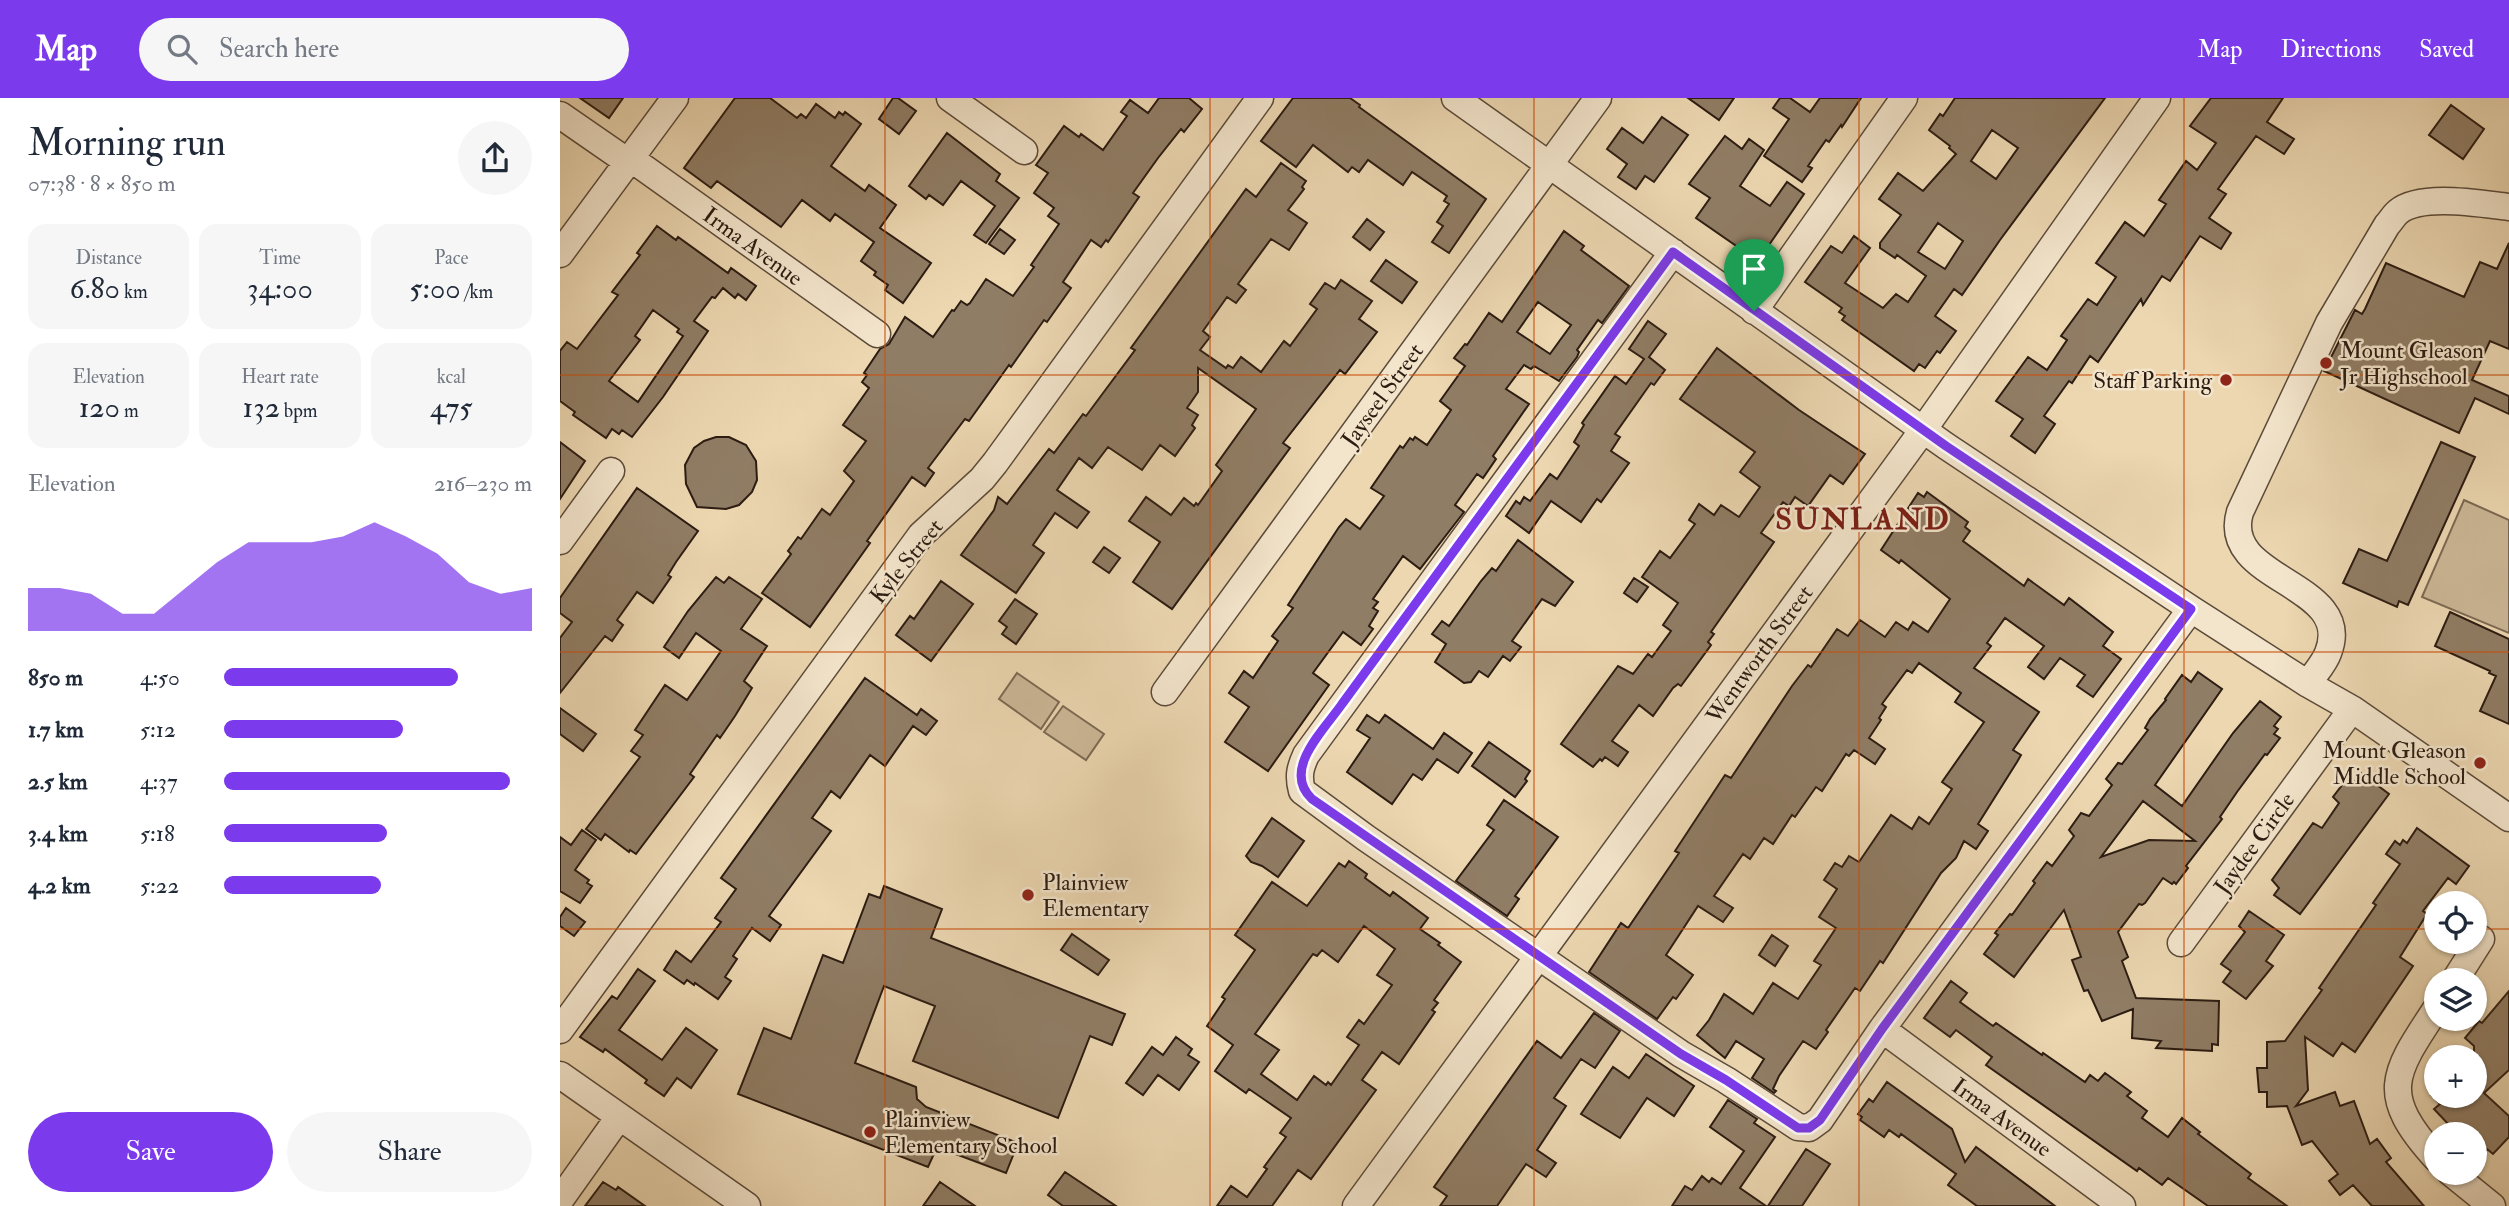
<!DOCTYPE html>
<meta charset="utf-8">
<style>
:root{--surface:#fff;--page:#f6f6f7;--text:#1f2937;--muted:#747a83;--accent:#7c3aed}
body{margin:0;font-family:"IM FELL Double Pica",serif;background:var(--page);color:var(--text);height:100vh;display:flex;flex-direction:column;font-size:26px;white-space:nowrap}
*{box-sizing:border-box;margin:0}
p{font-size:23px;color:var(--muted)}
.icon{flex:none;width:38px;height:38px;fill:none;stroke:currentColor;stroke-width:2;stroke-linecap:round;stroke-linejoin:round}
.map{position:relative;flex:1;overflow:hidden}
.panel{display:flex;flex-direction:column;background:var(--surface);width:560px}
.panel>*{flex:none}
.fabs{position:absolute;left:1864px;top:793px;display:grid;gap:14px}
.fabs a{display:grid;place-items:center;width:63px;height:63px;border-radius:50%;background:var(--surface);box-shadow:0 2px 5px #0004;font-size:35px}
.pin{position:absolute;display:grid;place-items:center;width:60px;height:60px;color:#fff;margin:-72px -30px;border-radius:50% 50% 50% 0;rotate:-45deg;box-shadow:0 0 7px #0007}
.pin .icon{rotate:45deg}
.round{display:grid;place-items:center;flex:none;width:74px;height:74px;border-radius:37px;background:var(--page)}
.head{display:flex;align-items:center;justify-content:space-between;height:119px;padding:0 28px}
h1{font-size:38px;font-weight:600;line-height:52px}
.stats{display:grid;grid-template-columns:repeat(3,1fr);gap:10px;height:119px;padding:7px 28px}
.stats div{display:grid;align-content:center;border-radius:18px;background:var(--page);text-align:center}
.stats b{font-size:30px;font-weight:600}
.stats small{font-size:19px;font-weight:400}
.stats p{font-size:19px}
.chart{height:196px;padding:14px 28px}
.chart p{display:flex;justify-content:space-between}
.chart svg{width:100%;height:126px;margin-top:7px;fill:var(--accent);opacity:.7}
.button{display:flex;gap:14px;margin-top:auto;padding:14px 28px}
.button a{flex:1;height:80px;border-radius:42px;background:var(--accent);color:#fff;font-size:28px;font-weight:600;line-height:80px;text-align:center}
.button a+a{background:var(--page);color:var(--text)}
ul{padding:0 28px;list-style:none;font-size:23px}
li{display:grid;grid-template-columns:112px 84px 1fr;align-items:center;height:52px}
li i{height:18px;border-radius:9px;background:var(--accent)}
header{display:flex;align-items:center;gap:42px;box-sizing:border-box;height:98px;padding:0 35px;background:var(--accent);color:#fff}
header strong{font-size:33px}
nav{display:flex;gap:38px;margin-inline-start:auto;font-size:24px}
.search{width:490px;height:63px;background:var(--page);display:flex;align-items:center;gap:18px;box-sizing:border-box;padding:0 24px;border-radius:38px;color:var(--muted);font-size:26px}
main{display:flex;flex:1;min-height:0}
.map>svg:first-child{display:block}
.green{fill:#cbb796;stroke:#7c6a54;stroke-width:2}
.building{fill:#907d65;stroke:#2c1c12;stroke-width:2;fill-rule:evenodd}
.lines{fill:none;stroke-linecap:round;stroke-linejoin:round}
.minor-casing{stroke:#5c4b3a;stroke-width:29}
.minor{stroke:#f3e5cc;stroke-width:26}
.route-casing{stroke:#fff;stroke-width:14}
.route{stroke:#7c3aed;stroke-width:9}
.grid{fill:none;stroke:#cc500d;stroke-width:2;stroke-opacity:0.55}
.poi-dot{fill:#8f2418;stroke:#f3e5cc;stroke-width:2.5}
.labels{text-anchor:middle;stroke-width:5;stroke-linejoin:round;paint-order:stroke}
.street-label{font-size:23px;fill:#2c1c12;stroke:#f3e5cc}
.poi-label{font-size:23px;fill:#2c1c12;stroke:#f3e5cc;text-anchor:start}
.district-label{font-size:30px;font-weight:bold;letter-spacing:2px;fill:#7a1f14;stroke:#f3e5cc}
</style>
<header>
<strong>Map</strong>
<div class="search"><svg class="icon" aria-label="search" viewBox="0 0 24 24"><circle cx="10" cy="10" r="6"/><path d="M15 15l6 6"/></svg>Search here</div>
<nav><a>Map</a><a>Directions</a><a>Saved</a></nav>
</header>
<main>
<section class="panel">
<div class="head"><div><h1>Morning run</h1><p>07:38 · 8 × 850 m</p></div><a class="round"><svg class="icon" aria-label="share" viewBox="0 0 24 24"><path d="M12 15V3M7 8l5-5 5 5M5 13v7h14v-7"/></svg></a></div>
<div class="stats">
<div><p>Distance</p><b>6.80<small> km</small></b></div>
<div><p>Time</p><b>34:00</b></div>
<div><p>Pace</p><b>5:00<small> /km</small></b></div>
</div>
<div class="stats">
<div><p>Elevation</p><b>120<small> m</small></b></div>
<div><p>Heart rate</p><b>132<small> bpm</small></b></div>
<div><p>kcal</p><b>475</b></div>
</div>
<div class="chart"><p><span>Elevation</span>216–230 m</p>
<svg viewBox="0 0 160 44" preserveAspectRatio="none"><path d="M0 44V29L10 29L20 31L30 38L40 38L50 29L60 20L70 13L80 13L90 13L100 11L110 6L120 11L130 17L140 27L150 31L160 29V44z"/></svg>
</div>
<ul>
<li><b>850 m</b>4:50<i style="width:76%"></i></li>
<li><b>1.7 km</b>5:12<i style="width:58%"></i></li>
<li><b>2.5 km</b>4:37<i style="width:93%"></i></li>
<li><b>3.4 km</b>5:18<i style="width:53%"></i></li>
<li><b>4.2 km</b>5:22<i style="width:51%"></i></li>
</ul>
<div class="button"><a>Save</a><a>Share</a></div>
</section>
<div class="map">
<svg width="1949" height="1108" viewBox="0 0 1949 1108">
<rect width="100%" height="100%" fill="#ecd7b1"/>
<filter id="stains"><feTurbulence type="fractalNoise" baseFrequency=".00286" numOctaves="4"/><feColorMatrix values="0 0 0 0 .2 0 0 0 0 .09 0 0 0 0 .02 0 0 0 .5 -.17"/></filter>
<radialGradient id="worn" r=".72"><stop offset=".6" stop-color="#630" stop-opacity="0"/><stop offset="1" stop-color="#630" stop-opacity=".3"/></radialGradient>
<path class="green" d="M1904 402 1949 422V535L1862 499Z
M457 575 499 604 481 631 439 601Z
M503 608 544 636 526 662 484 634Z"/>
<path class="building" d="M20 0H63L49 20Z
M175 0H210L237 20 241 16 246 20 256 6 275 20 279 14 283 17 285 14 301 26 271 68 305 93 309 87 336 107 320 130 371 165 343 205 325 192 328 187 314 177 316 174 301 163 314 144 275 116 270 123 242 102 221 129 157 83 151 90 124 70Z
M333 0H338L356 13 339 36 319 21Z
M599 0H629L642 11 624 34 621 31 598 60 573 95 579 99 548 144 546 142 541 149 531 142 503 184 511 190 487 224 484 222 451 269 449 267 409 323 405 321 368 370 374 375 365 388 352 379 307 443 310 445 250 529 202 495 231 456 228 453 238 439 241 441 262 411 270 417 294 383 284 373 306 343 283 327 309 290 302 284 307 277 304 275 320 251 329 246 345 219 373 239 392 212 394 213 401 203 407 207 410 205 426 181 453 198 474 169 471 167 499 126 488 118 494 110 474 95 488 75 476 67 504 28 519 39 521 36 543 52 567 18 561 14 570 2 588 15Z
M733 0H790L800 7 799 9 926 101 889 155 872 144 883 128 877 124 889 106 884 103 887 98 852 74 843 87 808 62 799 74 792 69 788 74 753 47 736 69 701 43Z
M1128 0H1174L1159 22Z
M1220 0H1230L1250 14 1260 0H1301L1282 29 1281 27 1269 44 1266 42 1248 68 1252 70 1242 84 1204 58 1229 21 1213 10Z
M1395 0H1545L1440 142 1402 197 1394 191 1375 218 1396 233 1380 255 1377 253 1365 270 1359 266 1354 273 1282 222 1285 218 1279 214 1282 210 1245 184 1271 148 1282 155 1294 138 1310 150 1285 185 1323 210 1336 196 1348 204 1366 178 1337 157 1335 160 1320 150V145L1341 117 1319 101 1338 75 1363 93 1396 56 1389 50 1390 48 1369 32 1380 16 1383 18ZM1432 32 1458 50 1436 81 1411 63ZM1378 125 1403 143 1385 171 1358 154Z
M1651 0H1723L1707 24 1734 41 1724 56 1696 38 1658 91 1666 96 1649 120 1671 135 1661 151 1640 138 1610 183 1602 178 1583 207 1581 201 1538 264 1530 258 1512 285 1509 283 1484 318 1495 326 1475 355 1451 338 1463 321 1436 303 1468 259 1487 272 1507 242 1501 238 1528 201 1537 207 1556 179 1536 165 1565 124 1584 138 1606 106 1599 102 1626 63 1637 72 1656 45 1630 28Z
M1891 7 1924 31 1903 61 1869 37Z
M1102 19 1128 37 1094 84 1085 78 1076 91 1058 79 1067 66 1047 51 1062 30 1083 45Z
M387 35 440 76 436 83 459 100 426 145 414 137 435 108 401 83 383 107 369 97 366 101 349 88Z
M1165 38 1182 51 1189 41 1204 52 1180 88 1210 108 1227 84 1244 96 1198 163 1136 120 1150 100 1129 86Z
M721 65 746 83 742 89 744 91 728 112 747 125 729 152 711 141 678 186 686 192 676 205 667 199 643 233 650 239 640 252 666 270 668 267 673 270 681 259 701 274 724 243 730 248 757 211 750 206 765 185 775 191 781 182 812 203 799 221 817 234 785 276 780 272 723 345 730 350 612 511 573 484 600 444 569 423 586 399 611 417 624 400 634 408 636 405 638 407 662 373 656 367 696 311 638 270V294L627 310 638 317 632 327 635 330 615 358 600 347 582 372 548 349 532 370 519 360 497 392 529 414 517 430 495 415 473 447 484 455 456 495 401 457 434 412 438 399 447 406 489 351 494 355 523 316 526 318 575 252 571 250 686 91 696 99Z
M807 121 824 134 810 152 793 139Z
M97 128 116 142 118 139 168 175 171 170 196 188 186 202 178 196 175 200 163 190 155 200 152 199 134 223 148 233 103 299 72 339 62 332 59 336 52 331 46 340 13 317 15 314 0 303V253L7 244 17 251 58 197 52 194 80 157 77 155ZM93 212 119 231 117 234 123 238 78 304 49 283 80 242 75 238Z
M440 131 455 142 444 156 429 146Z
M1004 133 1024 148 1021 152 1069 188 1042 225 1038 222 1017 252 1019 254 1017 259 999 283 974 268 971 271 964 267 946 291 969 306 933 358 936 361 923 380 917 376 895 407 904 414 860 471 843 458 813 501 818 504 813 510 818 513 809 528 813 531 801 547 783 534 753 575 769 587 708 673 665 644 689 609 669 595 684 573 693 580 718 543 712 538 733 510 728 507 779 429 786 421 800 431 824 398 811 390 840 348 843 350 850 340 853 342 855 339 867 347 891 312 880 303 905 268 894 260 905 246 907 247 929 215 942 224ZM978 204 1011 227 990 256 957 234Z
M1949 145V251L1930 243 1912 282 1949 298V316L1915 300 1899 335 1764 273 1795 212 1802 216 1805 211 1826 165 1904 199 1920 164 1937 171Z
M826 162 857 184 842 205 811 183Z
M1088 223 1106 236 1089 259 1105 272 1094 287 1091 285 1055 336 1060 339 1051 353 1069 365 1041 404 1037 401 1021 424 991 403 969 435 946 418 956 403 960 406 964 399 970 403 990 376 997 381 1019 348 1014 344 1024 327 1022 325 1055 278 1066 286 1084 261 1069 251Z
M1157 250 1239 312 1305 356 1283 386 1270 377 1248 408 1235 399 1229 408 1223 404 1201 435 1214 444 1151 534 1154 536 1148 544 1151 547 1121 588 1118 586 1113 590 1093 618 1079 607 1052 643 1068 654 1058 668 1045 659 1042 663 1040 661 1033 669 1001 646 1058 568 1073 576 1088 556 1092 559 1111 533 1103 527 1118 505 1082 479 1100 453 1110 460 1135 426 1129 422 1139 406 1154 417 1161 407 1179 419 1200 389 1180 374 1195 354 1120 301Z
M156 339H169L186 347 196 363 197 382 192 394 179 407 166 411 137 409 126 386 125 367 134 350 144 343Z
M0 344 25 363 0 401Z
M1881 344 1915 359 1848 507 1839 503 1837 509 1783 485 1799 451 1827 463Z
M77 390 138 433 116 464 108 477 111 479 93 505 77 494 57 522 63 527 52 543 45 538 0 595V540L12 524 0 515V500Z
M1367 394 1408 424 1405 429 1410 433 1403 443 1464 488 1468 481 1504 507 1509 500 1553 534 1543 548 1561 561 1533 599 1517 588 1525 577 1500 560 1484 581 1468 569 1484 548 1445 520 1427 545 1431 548 1414 570 1479 614 1453 652 1461 657 1457 664 1418 726 1428 733 1416 751 1404 743 1396 760 1381 775 1323 865 1320 863 1300 893 1295 890 1266 932 1268 934 1256 951 1243 943 1219 978 1213 991 1216 993 1214 995 1192 980 1204 961 1176 943 1165 960 1137 937 1149 922 1164 896 1193 916 1213 885 1238 901 1261 867 1254 863 1276 830 1259 819 1277 791 1264 782 1275 765 1282 769 1289 758 1299 764 1331 717 1352 731 1359 719 1369 726 1392 691 1382 684 1424 624 1395 604 1401 595 1359 565 1352 575 1347 572 1322 606 1326 609 1319 620 1321 622 1309 640 1325 651 1315 666 1294 652 1289 658 1286 656 1262 693 1256 689 1235 719 1232 717 1213 746 1204 740 1190 761 1183 756 1154 798 1173 810 1163 824 1138 808 1106 857 1133 877 1116 901 1113 899 1097 921 1029 874 1061 825 1068 830 1119 755 1115 753 1165 677 1171 680 1232 588 1248 567 1251 569 1277 531 1288 538 1300 522 1325 539 1336 524 1348 532 1353 524 1368 534 1390 501 1341 462 1339 465 1321 452 1358 395 1364 399Z
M958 442 1013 484 995 508 982 501 952 543 961 549 950 563 943 558 928 579 919 573 911 584 904 585 875 564 886 546 872 536 882 523 889 528 921 483 932 470 936 473Z
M544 449 560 460 549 475 533 464Z
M156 479 164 485 169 479 202 501 181 531 207 548 184 583 192 590 175 618 160 640 157 637 130 676 134 679 76 756 70 752 69 754 45 736 41 742 26 731 80 659 71 653 83 637 75 632 105 587 127 602 161 553 136 535 119 560 104 549 128 513Z
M1074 480 1088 489 1077 504 1064 495Z
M381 483 413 506 371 563 336 537 350 518 354 521Z
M455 501 477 516 456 546 442 536 447 529 439 523Z
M1890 514 1949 541V626L1920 613 1936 578 1929 575 1930 573 1875 548Z
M1638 574 1662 591 1595 687 1622 708 1673 635 1700 603 1721 619 1714 628 1718 631 1714 636 1720 640 1707 657 1705 656 1677 694 1660 719 1662 721 1626 768 1628 770 1616 786 1614 784 1612 786 1603 780 1585 805 1582 807 1579 806 1558 834 1568 859 1562 863 1576 900 1659 903 1658 947 1652 946V953L1596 950 1601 943 1572 940 1573 911 1542 923 1528 892 1524 893 1512 862 1521 859 1504 812 1454 879 1424 856 1438 837 1435 835 1450 816 1452 817 1475 785 1473 783 1487 764 1492 768 1514 738 1509 732 1521 715 1529 718 1552 687 1546 681 1558 665 1562 666 1588 632 1585 630 1590 621 1606 602 1605 601 1622 577 1631 584ZM1583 703 1635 743 1589 742 1541 759Z
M305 580 357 617 361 611 377 623 366 637 353 628 325 668 310 657 280 700 271 693 252 720 271 733 209 818 221 827 210 843 192 830 173 858 177 861 165 879 171 883 158 901 135 885 134 887 127 882 124 886 104 872 116 853 131 864 161 824 155 820 176 791 161 780Z
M0 610 36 636 23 653 0 636Z
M807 617 819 625 825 617 873 651 884 635 912 655 898 675 877 661 862 682 853 676 832 706 787 674 810 640 797 632Z
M929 644 970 673 965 681 967 683 955 699 912 668Z
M1801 675 1829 696 1740 816 1714 797 1719 790 1712 782 1753 725 1762 730 1779 705 1773 699 1786 682 1793 686Z
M944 702 998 739 955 798 959 801 947 818 896 783 934 732 927 727Z
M712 720 744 743 718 779 702 768 691 764 686 758Z
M1857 730 1909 768 1896 786 1888 780 1863 813 1867 816 1840 859 1853 868 1795 954 1782 945 1773 958 1745 939 1748 992 1736 1008 1775 994 1780 1008 1794 1003 1810 1046 1817 1041 1831 1060 1826 1064 1864 1108H1812L1793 1087 1780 1097 1769 1083 1778 1076 1752 1043 1742 1047 1727 1008 1707 1009V994H1699L1697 970H1707V944L1725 943 1762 892 1759 890 1816 807 1813 805 1840 766 1826 756 1835 743 1840 747 1843 742 1847 745Z
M22 732 36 742 15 772 29 782 27 785 32 788 20 805 0 793V739L11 747Z
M789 763 807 776 805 780 830 798 833 794 868 820 860 831 880 845 878 847 901 864 874 902 878 905 872 912 875 914 839 966 822 954 802 982 816 992 751 1081 738 1072 712 1108H657L671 1088 687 1099 707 1071 704 1069 726 1039 720 1035 731 1020 689 991 686 995 655 973 673 947 647 928 665 901 662 899 695 852 675 837 712 784 747 808 779 765 785 769ZM804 828 835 851 817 877 832 887 804 926 799 922 787 939 799 947 771 987 768 984 766 987 754 978 737 1002 701 976 719 952 695 936 753 856 757 858 762 852 778 864Z
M324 788 382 811 371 840 565 916 552 947 530 938 498 1020 353 963 375 908 324 888 295 965 356 989 357 1001 366 1009 458 1045 446 1075 377 1049 368 1069 178 996 204 930 231 941 263 857 283 865 309 796 320 800Z
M6 810 25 824 14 838 0 828V819Z
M1689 813 1724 837 1706 863 1713 868 1686 901 1663 884 1671 873 1661 866 1685 834 1679 828Z
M512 836 549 862 538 877 501 852Z
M1212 837 1228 848 1215 868 1199 857Z
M78 871 95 883 59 932 102 962 126 930 157 952 131 990 117 980 104 998 85 985 87 982 45 951 43 954 20 939 52 898 57 901Z
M1391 883 1407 895 1400 904 1433 928 1436 925 1482 957 1483 955 1525 984 1530 977 1538 983 1545 975 1571 994 1567 998 1587 1013 1582 1020 1608 1039 1622 1020 1640 1034 1638 1036 1691 1076 1688 1080 1727 1108H1648L1608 1080 1602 1087 1579 1070 1577 1073 1426 967 1432 959 1396 932 1390 939 1364 920Z
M1949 893V972L1924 995 1949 1018V1039L1933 1056 1927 1051 1914 1064V1036H1900L1891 1029 1874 1011 1880 1006 1872 998H1914V948L1905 940 1919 923 1922 925Z
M1034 915 1060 933 1035 970 1021 961 994 1000 1006 1008 977 1052 996 1065 986 1079 966 1066 937 1108H880L887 1098 874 1089 977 943 1001 960Z
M616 939 632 951 628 957 639 964 619 992 598 977 583 997 566 985 592 949 603 957Z
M1086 956 1134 988 1114 1018 1087 1000 1060 1040 1021 1016 1053 969 1069 980Z
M1327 984 1392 1031 1405 1064 1416 1049 1495 1108H1417L1388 1087 1396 1076 1341 1036 1339 1039 1329 1032 1324 1039 1300 1022 1302 1019 1298 1016 1309 1001 1313 1004Z
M1168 1002 1197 1021 1194 1025 1215 1039 1180 1090 1206 1108H1112L1125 1088 1132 1092 1142 1078 1149 1084 1152 1080 1161 1086 1184 1053 1150 1029Z
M1246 1051 1270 1066 1242 1108H1208Z
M505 1074 556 1108H503L488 1097Z
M43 1084 56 1092 58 1089 85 1108H25Z
M380 1084 415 1108H363Z"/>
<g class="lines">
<g class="minor-casing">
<path id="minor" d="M390 0 464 53
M895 0 1386 348 1631 511 1748 586 1792 611 1949 720
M0 17 68 64
M70 60 317 236
M1113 154 746 657C740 670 738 678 742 693L806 740 1121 956 1166 982 1238 1029 1249 1030 1260 1022 1322 931 1631 511
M0 156 115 0
M1194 213 1344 0
M0 443 51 373
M1748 586C1754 576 1764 566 1768 555 1796 484 1659 484 1680 414L1769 225 1827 127C1831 123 1834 117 1838 114 1861 95 1921 106 1949 109
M605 594 1038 0
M1621 845 1792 611
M1895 882 1921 841
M1876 911C1833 976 1818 996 1876 1060
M1322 931 1562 1108
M0 932 361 437 422 381 435 365 700 0
M0 977 187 1108
M1890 1074 1932 1108
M0 1102 59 1019
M796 1108 1363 332 1597 0"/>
</g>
<use href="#minor" class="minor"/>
</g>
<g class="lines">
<g class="route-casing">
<path id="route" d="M1113 154 1386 348 1631 511 1322 931 1260 1022 1249 1030H1238L1166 982 1121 956 752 701C721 672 764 632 782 606Z"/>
</g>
<use href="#route" class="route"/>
</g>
<path class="grid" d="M325 0V1108M650 0V1108M974 0V1108M1299 0V1108M1624 0V1108M0 277H1949M0 554H1949M0 831H1876M1914 831H1949"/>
<g class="poi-dot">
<circle cx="1766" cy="265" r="7"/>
<circle cx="1666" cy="282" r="7"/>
<circle cx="1920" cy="665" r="7"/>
<circle cx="468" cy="797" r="7"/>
<circle cx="310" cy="1034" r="7"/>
</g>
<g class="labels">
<g class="street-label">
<text transform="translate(193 148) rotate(36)" y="8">Irma Avenue</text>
<text transform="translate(822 297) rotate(-54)" y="8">Jayseel Street</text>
<text transform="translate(346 463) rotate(-51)" y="8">Kyle Street</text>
<text transform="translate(1199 556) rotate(-54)" y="8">Wentworth Street</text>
<text transform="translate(1694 745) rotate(-54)" y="8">Jaydee Circle</text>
<text transform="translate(1442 1019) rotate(36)" y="8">Irma Avenue</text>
</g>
<g class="poi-label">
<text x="1780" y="260">Mount Gleason<tspan x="1780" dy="26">Jr Highschool</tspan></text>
<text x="1652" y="290" text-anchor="end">Staff Parking</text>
<text x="1906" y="660" text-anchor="end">Mount Gleason<tspan x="1906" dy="26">Middle School</tspan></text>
<text x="482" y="792">Plainview<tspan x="482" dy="26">Elementary</tspan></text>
<text x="324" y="1029">Plainview<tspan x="324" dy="26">Elementary School</tspan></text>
</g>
<g class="district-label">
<text x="1303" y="431">SUNLAND</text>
</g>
</g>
<rect width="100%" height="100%" filter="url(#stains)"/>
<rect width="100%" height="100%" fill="url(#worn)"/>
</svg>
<div class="fabs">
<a><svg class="icon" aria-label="locate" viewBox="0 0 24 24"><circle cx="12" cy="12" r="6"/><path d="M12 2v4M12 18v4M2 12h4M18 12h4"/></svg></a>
<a><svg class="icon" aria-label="layers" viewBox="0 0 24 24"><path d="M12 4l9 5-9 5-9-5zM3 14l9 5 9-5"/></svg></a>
<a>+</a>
<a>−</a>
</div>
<div class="pin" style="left:1194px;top:213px;background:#1e9e55"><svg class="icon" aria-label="arrive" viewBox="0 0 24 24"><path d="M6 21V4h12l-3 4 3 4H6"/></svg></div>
</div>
</main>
